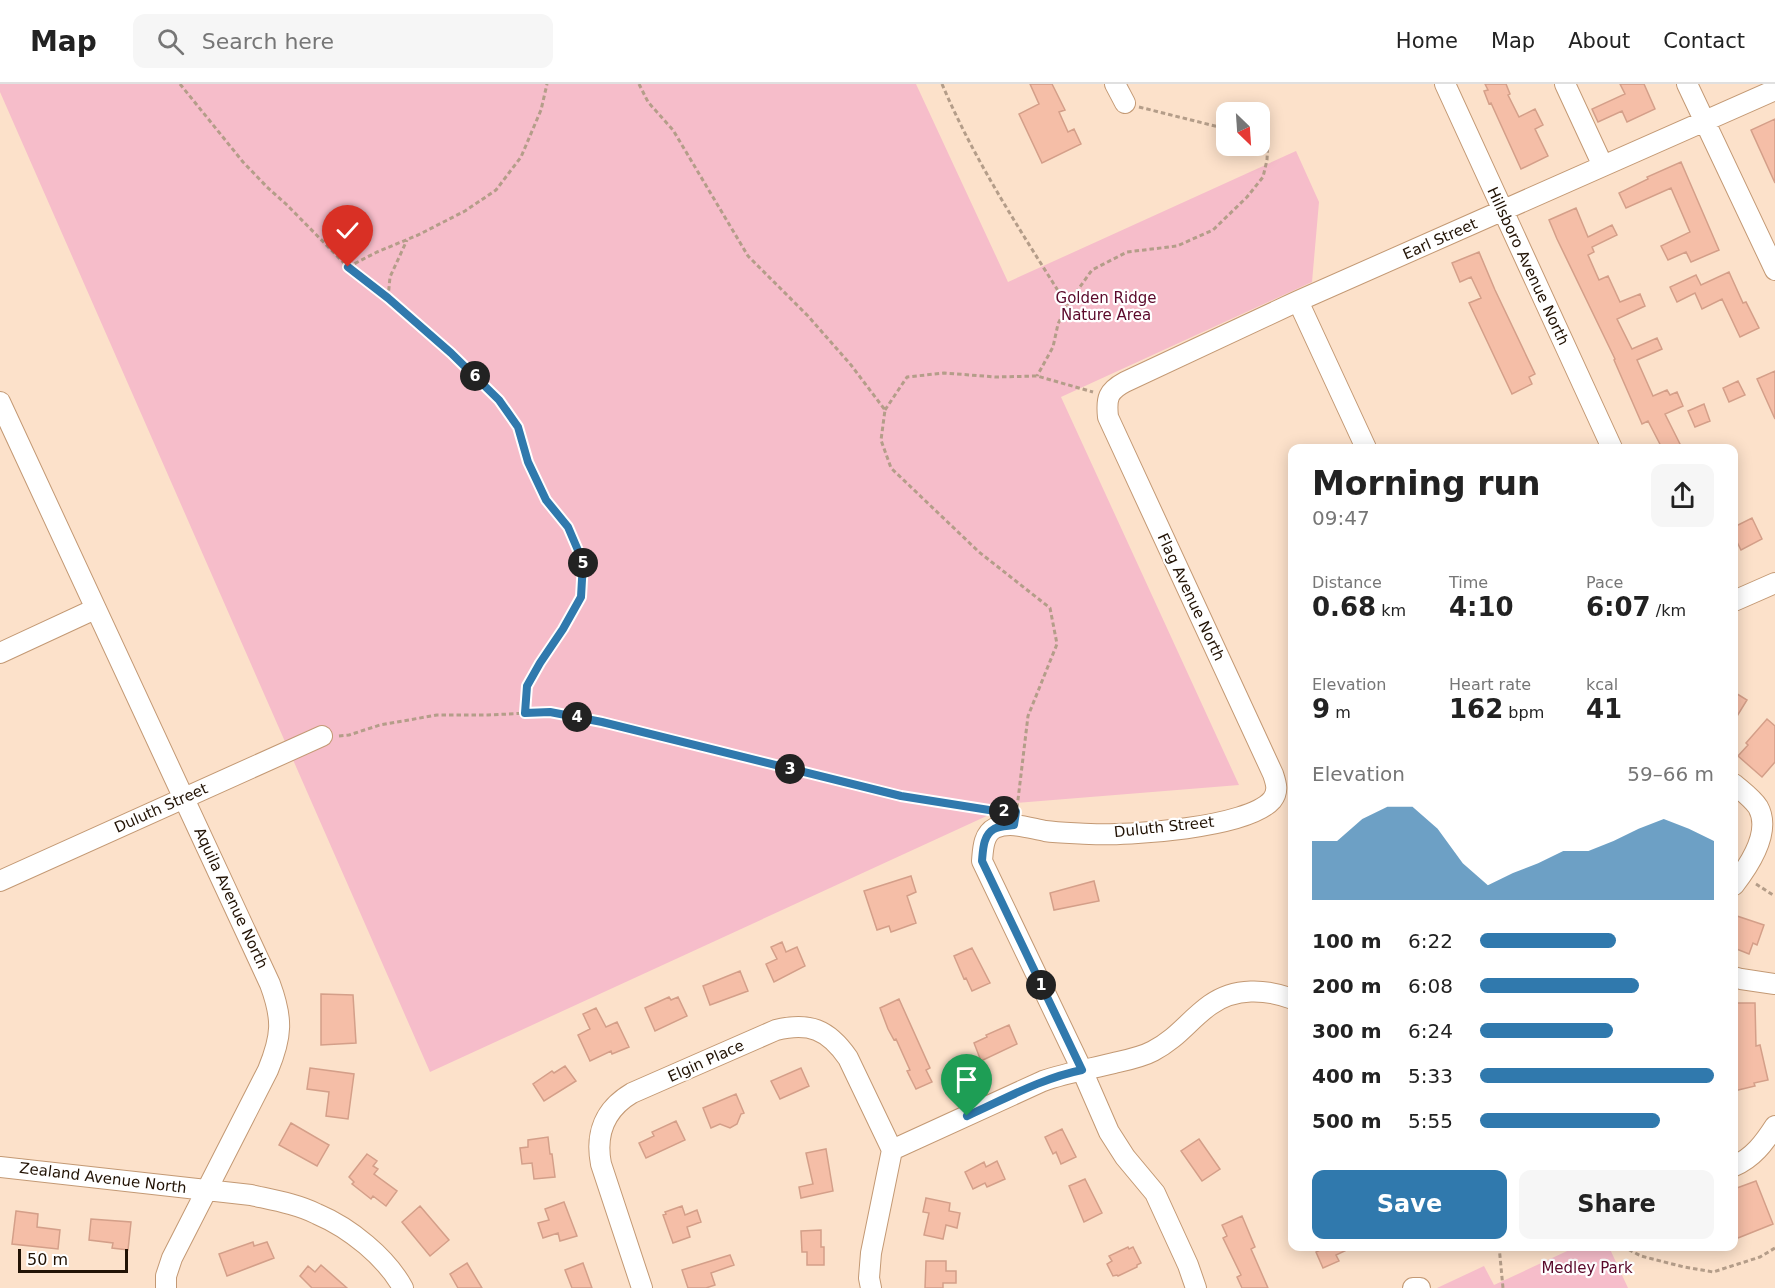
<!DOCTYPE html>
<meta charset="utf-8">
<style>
:root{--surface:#fff;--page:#f6f6f6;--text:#222;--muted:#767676;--line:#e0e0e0;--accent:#3079ad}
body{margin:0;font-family:"DejaVu Sans",sans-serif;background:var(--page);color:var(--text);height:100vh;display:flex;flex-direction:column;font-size:22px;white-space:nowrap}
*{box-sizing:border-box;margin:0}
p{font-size:20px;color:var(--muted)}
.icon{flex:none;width:33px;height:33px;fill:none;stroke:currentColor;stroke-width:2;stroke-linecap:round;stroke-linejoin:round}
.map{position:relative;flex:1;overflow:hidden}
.details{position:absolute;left:1288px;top:360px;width:450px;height:807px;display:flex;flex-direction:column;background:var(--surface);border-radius:12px;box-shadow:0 3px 15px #0003}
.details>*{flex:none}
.needle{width:39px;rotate:155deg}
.tools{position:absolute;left:1216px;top:18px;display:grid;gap:12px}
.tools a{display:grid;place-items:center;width:54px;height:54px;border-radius:12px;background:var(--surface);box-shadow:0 3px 15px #0003;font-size:30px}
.scale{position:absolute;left:18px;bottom:15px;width:110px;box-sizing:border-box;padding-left:6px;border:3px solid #221305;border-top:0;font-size:16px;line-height:21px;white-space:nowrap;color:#221305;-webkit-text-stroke:4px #fff;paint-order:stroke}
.pin{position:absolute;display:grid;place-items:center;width:51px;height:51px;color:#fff;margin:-62px -26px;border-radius:50% 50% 50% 0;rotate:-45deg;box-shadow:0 0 6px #0007}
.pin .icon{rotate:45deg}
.km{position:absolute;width:30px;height:30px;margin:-15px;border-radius:50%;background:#222;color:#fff;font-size:16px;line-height:30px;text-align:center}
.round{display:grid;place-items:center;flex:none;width:63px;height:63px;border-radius:12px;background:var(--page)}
.head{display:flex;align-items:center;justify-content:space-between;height:102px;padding:0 24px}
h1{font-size:33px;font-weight:700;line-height:45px}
.metrics{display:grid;grid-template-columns:repeat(3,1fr);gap:9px;height:102px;padding:6px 24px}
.metrics div{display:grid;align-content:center}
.metrics b{font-size:26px;font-weight:700}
.metrics small{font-size:16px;font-weight:400}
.metrics p{font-size:16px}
.chart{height:168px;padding:12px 24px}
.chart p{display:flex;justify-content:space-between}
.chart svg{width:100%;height:108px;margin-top:6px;fill:var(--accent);opacity:.7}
.cta{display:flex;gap:12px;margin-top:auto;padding:12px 24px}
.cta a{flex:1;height:69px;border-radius:12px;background:var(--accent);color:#fff;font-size:24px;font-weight:700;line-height:69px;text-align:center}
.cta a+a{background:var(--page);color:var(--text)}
ul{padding:0 24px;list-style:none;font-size:20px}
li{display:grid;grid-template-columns:96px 72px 1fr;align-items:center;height:45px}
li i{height:15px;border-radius:8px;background:var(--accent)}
header{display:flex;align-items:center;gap:36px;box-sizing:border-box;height:84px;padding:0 30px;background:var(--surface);border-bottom:2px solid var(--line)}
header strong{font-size:28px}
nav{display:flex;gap:33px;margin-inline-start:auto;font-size:21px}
.search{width:420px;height:54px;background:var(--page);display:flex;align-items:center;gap:15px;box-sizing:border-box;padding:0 21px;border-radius:12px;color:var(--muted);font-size:22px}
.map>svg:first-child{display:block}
.green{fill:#f6bdca}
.building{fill:#f5bea7;stroke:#d49f89;stroke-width:1.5}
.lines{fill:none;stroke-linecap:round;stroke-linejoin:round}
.minor-casing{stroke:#c39974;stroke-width:22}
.path{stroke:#b49d89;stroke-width:3;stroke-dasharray:4.5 3;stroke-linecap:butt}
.minor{stroke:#fff;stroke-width:20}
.route-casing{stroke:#fff;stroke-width:12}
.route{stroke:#3079ad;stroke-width:8}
.labels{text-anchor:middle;stroke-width:4.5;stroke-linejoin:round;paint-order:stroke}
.street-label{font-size:15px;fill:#221305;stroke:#fff}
.park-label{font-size:15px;fill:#5b092b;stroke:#fff}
</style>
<header>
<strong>Map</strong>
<div class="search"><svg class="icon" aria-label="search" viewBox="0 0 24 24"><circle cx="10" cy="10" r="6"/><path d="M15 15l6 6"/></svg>Search here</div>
<nav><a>Home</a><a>Map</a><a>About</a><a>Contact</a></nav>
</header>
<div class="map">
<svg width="1775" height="1204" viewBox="0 0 1775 1204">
<rect width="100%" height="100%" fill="#fce1ca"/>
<path class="green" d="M0 0H916L1008 198 1296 67 1319 118 1312 198 1061 313 1239 701 1015 719 430 988 0 8Z
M1578 1162 1609 1163 1628 1204H1437L1484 1182 1494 1201Z"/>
<path class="building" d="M1030 0H1052L1065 26 1059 28 1068 48 1074 45 1081 60 1042 79 1019 30 1039 20Z
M1485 0H1506L1510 10 1508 11 1519 33 1535 25 1543 41 1535 45 1548 72 1521 85 1491 19 1489 20 1484 7 1488 6Z
M1620 0H1644L1655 25 1627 38 1622 27 1598 38 1592 25 1625 10Z
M1775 35V99L1751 46Z
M1681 78 1719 166 1691 178 1686 168 1668 176 1661 162 1690 148 1671 104 1626 124 1619 109 1648 95 1647 93Z
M1576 124 1588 153 1612 141 1617 151 1592 163 1594 168 1588 171 1599 196 1608 192 1620 218 1640 210 1645 222 1617 235 1632 265 1657 254 1662 265 1637 276 1653 312 1667 306 1670 311 1677 308 1683 322 1665 330 1682 364H1662L1648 337 1642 340 1614 276 1615 275 1557 155 1549 136Z
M1479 168 1495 206 1535 290 1529 293 1532 300 1512 310 1469 219 1481 214 1471 193 1460 198 1452 179Z
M1729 188 1743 219 1746 218 1759 244 1740 253 1722 215 1702 225 1695 209 1677 218 1670 203 1696 191 1701 201Z
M1775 287V335L1757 295Z
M1738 297 1745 311 1729 318 1723 304Z
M1704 320 1710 337 1695 343 1688 327Z
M1752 434 1762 455 1741 466 1734 452V443Z
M1734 608 1747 616 1734 637Z
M1767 635 1775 642V678L1762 693 1738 672 1748 661 1746 659Z
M911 792 916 808 907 812 916 839 891 848 889 842 877 846 864 807Z
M1094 797 1099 817 1054 826 1050 809Z
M1734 831 1764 841 1757 861 1753 859 1749 870 1734 864Z
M782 858 786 868 797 863 805 882 774 898 766 880 777 875 771 863Z
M972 864 990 899 972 907 966 894 964 895 954 872Z
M740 887 748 907 710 921 703 902Z
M321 910 353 911 356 959 321 961Z
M669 913 671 916 678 913 687 932 655 947 645 924Z
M899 915 930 984 926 986 932 998 916 1005 907 987 910 986 896 955 894 956 888 945 880 924Z
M1734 919H1755L1756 962 1760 961 1768 996 1754 999 1755 1002 1734 1007Z
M596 924 606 943 617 938 629 963 612 970 611 967 590 977 578 951 590 945 583 930Z
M1009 941 1017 960 981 977 974 959 987 953 986 951Z
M565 982 576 997 544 1017 533 1000 552 987 554 989Z
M310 984 354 990 348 1035 326 1032 329 1008 307 1005Z
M801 984 809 1002 780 1015 771 997Z
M736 1010 744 1029 741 1030 737 1040 730 1044 720 1040 711 1044 703 1024Z
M676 1037 685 1056 646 1074 639 1059 654 1052 652 1048Z
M291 1039 329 1061 317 1082 279 1061Z
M1062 1045 1076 1073 1061 1080 1056 1068 1053 1070 1045 1053Z
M548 1053 550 1070H552L555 1093 534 1095 532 1079 522 1080 520 1064 528 1063V1056Z
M1199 1055 1220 1085 1202 1097 1181 1067Z
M826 1065 833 1107 801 1114 799 1103 813 1100 806 1069Z
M367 1070 377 1077 373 1082 378 1085 374 1090 397 1107 386 1122 373 1112 371 1115 352 1100 354 1098 349 1093Z
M997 1077 1005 1095 987 1103 985 1099 973 1105 965 1088 984 1078 986 1083Z
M1085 1095 1102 1129 1084 1138 1069 1102Z
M1756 1097 1773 1140 1738 1154 1734 1145V1105Z
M926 1114 950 1119 949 1127 960 1129 957 1144 946 1141 943 1155 924 1151 929 1129 923 1128Z
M564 1118 577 1152 560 1157 558 1149 543 1154 538 1139 549 1136 545 1125Z
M420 1122 449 1156 430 1172 402 1138Z
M682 1122 685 1131 697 1126 701 1138 687 1143 690 1153 673 1159 663 1131 666 1130 665 1128Z
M16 1127 38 1130 37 1143 60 1146 58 1165 12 1160Z
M1242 1132 1255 1163 1251 1165 1268 1204H1242L1237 1193 1241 1191 1223 1154 1227 1152 1222 1141Z
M91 1135 131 1138 128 1166 112 1164 113 1159 89 1156Z
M821 1146V1163H824V1181H807V1168H802L801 1147Z
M253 1158 254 1162 267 1158 274 1174 227 1192 219 1170Z
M1319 1162H1355L1336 1171 1339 1177 1323 1184 1316 1168 1320 1166Z
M1128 1163 1129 1165 1133 1163 1141 1179 1137 1181V1183L1118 1192 1117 1191 1113 1192 1107 1180 1112 1177 1109 1172Z
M730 1171 734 1181 711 1189 715 1201 706 1204H688L682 1186Z
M926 1177H946V1187H956V1199H943V1204H925Z
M467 1179 482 1204H458L450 1190Z
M583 1179 592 1204H572L565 1186Z
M321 1181 347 1204H312L300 1192 308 1182 315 1188Z"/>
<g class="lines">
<g class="minor-casing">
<path id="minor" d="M1115 0 1125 19
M1445 0 1612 364
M1565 0 1603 82
M1687 0 1775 186
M1298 217 1366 364
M0 318 270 900C283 935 282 952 268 986L172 1174 166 1192V1204
M1734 517 1775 499
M0 569 95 525
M1734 700C1742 707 1752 714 1758 723 1772 748 1748 783 1734 801
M0 797 322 652
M1734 893 1741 895 1775 900
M892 1066 1043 997C1066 989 1090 985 1114 979 1127 976 1142 973 1153 967 1178 954 1189 936 1210 921 1235 903 1266 905 1293 915
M1734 1082C1753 1074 1764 1059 1775 1042
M0 1083 251 1111C273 1116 297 1120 317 1130 350 1144 386 1173 403 1204
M642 1204 601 1080C595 1049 605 1025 632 1009L776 946C809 938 828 945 848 974L892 1066 871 1169 869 1194 871 1204
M1196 1204 1188 1181 1155 1109 1125 1073 1109 1048 1082 986 982 777C983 766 983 750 995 744 1010 737 1029 744 1045 747 1059 749 1075 749 1090 750 1128 752 1248 744 1272 716 1279 707 1276 699 1273 690L1108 333C1106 314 1108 307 1125 298L1298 217 1775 6
M1413 1204H1420"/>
</g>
<path class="path" d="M180 0 243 78 267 103 286 120 348 183 388 214 451 269 499 316 517 343 528 378 546 416 568 443 583 478 581 513 563 545 540 579 527 602 525 629
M639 0 648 18 673 46 748 172 808 232 851 281 885 326 881 356 891 384 979 468 1050 524 1057 560 1028 632 1017 724
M942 0C975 78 1022 149 1067 221L1058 240 1053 263 1037 292
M1139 23 1227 45
M348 183 377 168 418 151 465 127 496 106 521 73 541 26 547 0
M388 214 390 193 407 156
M1067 221 1092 186 1127 168 1177 162 1213 146 1247 113 1263 93 1267 76 1268 56 1260 54
M885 326 907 293 944 289 996 293 1037 292 1093 308
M339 652 349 651 380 641 437 631H488L550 628 602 638 901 713 994 726
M1756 800 1773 811H1775
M1499 1162 1503 1204
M1622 1162 1641 1172 1684 1183 1713 1188 1760 1173 1775 1164"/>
<use href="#minor" class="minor"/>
</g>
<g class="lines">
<g class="route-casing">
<path id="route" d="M348 183 388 214 451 269 499 316 518 343 528 378 546 416 568 443 583 478 581 513 563 545 540 579 527 602 525 629 550 628 602 638 901 712 989 726 1016 728 1014 741C1009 742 999 742 994 745 983 751 983 766 982 777L1082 986C1042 994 1005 1015 967 1032"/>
</g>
<use href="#route" class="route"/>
</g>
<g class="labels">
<g class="street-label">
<text transform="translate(1440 155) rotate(-24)" y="5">Earl Street</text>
<text transform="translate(1528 182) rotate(65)" y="5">Hillsboro Avenue North</text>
<text transform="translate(1191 513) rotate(65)" y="5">Flag Avenue North</text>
<text transform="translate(161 724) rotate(-24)" y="5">Duluth Street</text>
<text transform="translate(1164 743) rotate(-6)" y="5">Duluth Street</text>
<text transform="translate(231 814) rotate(65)" y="5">Aquila Avenue North</text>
<text transform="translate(706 977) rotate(-24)" y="5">Elgin Place</text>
<text transform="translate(103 1094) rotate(7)" y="5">Zealand Avenue North</text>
</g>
<g class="park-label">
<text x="1106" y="219">Golden Ridge<tspan x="1106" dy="17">Nature Area</tspan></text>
<text x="1587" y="1189">Medley Park</text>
</g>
</g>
</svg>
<div class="tools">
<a><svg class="needle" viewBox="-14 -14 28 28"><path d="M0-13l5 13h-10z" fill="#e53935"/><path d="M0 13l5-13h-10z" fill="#767676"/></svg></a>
</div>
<div class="scale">50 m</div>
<div class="pin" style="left:967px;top:1032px;background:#1e9e55"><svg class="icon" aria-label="arrive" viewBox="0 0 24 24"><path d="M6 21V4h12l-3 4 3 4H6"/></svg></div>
<div class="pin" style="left:348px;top:183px;background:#d93025"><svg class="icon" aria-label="check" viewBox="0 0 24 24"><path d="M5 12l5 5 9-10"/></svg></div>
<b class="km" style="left:1041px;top:901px">1</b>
<b class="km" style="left:1004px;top:727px">2</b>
<b class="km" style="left:790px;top:685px">3</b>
<b class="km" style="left:577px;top:633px">4</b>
<b class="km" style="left:583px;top:479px">5</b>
<b class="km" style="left:475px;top:292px">6</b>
<section class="details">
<div class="head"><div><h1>Morning run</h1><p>09:47</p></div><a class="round"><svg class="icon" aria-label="share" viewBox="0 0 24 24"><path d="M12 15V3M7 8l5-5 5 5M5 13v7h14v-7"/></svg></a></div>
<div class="metrics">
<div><p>Distance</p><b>0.68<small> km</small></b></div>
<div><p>Time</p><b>4:10</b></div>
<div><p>Pace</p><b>6:07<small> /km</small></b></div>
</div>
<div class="metrics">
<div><p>Elevation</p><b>9<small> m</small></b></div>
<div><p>Heart rate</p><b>162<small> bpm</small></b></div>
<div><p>kcal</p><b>41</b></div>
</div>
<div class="chart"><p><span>Elevation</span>59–66 m</p>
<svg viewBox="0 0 160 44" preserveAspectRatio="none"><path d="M0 44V20L10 20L20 11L30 6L40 6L50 15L60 29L70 38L80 33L90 29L100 24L110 24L120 20L130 15L140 11L150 15L160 20V44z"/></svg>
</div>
<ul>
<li><b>100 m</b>6:22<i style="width:58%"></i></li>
<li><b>200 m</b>6:08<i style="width:68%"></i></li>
<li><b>300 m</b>6:24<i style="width:57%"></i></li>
<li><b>400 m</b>5:33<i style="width:100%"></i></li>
<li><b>500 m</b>5:55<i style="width:77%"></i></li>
</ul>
<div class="cta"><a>Save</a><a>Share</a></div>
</section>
</div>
